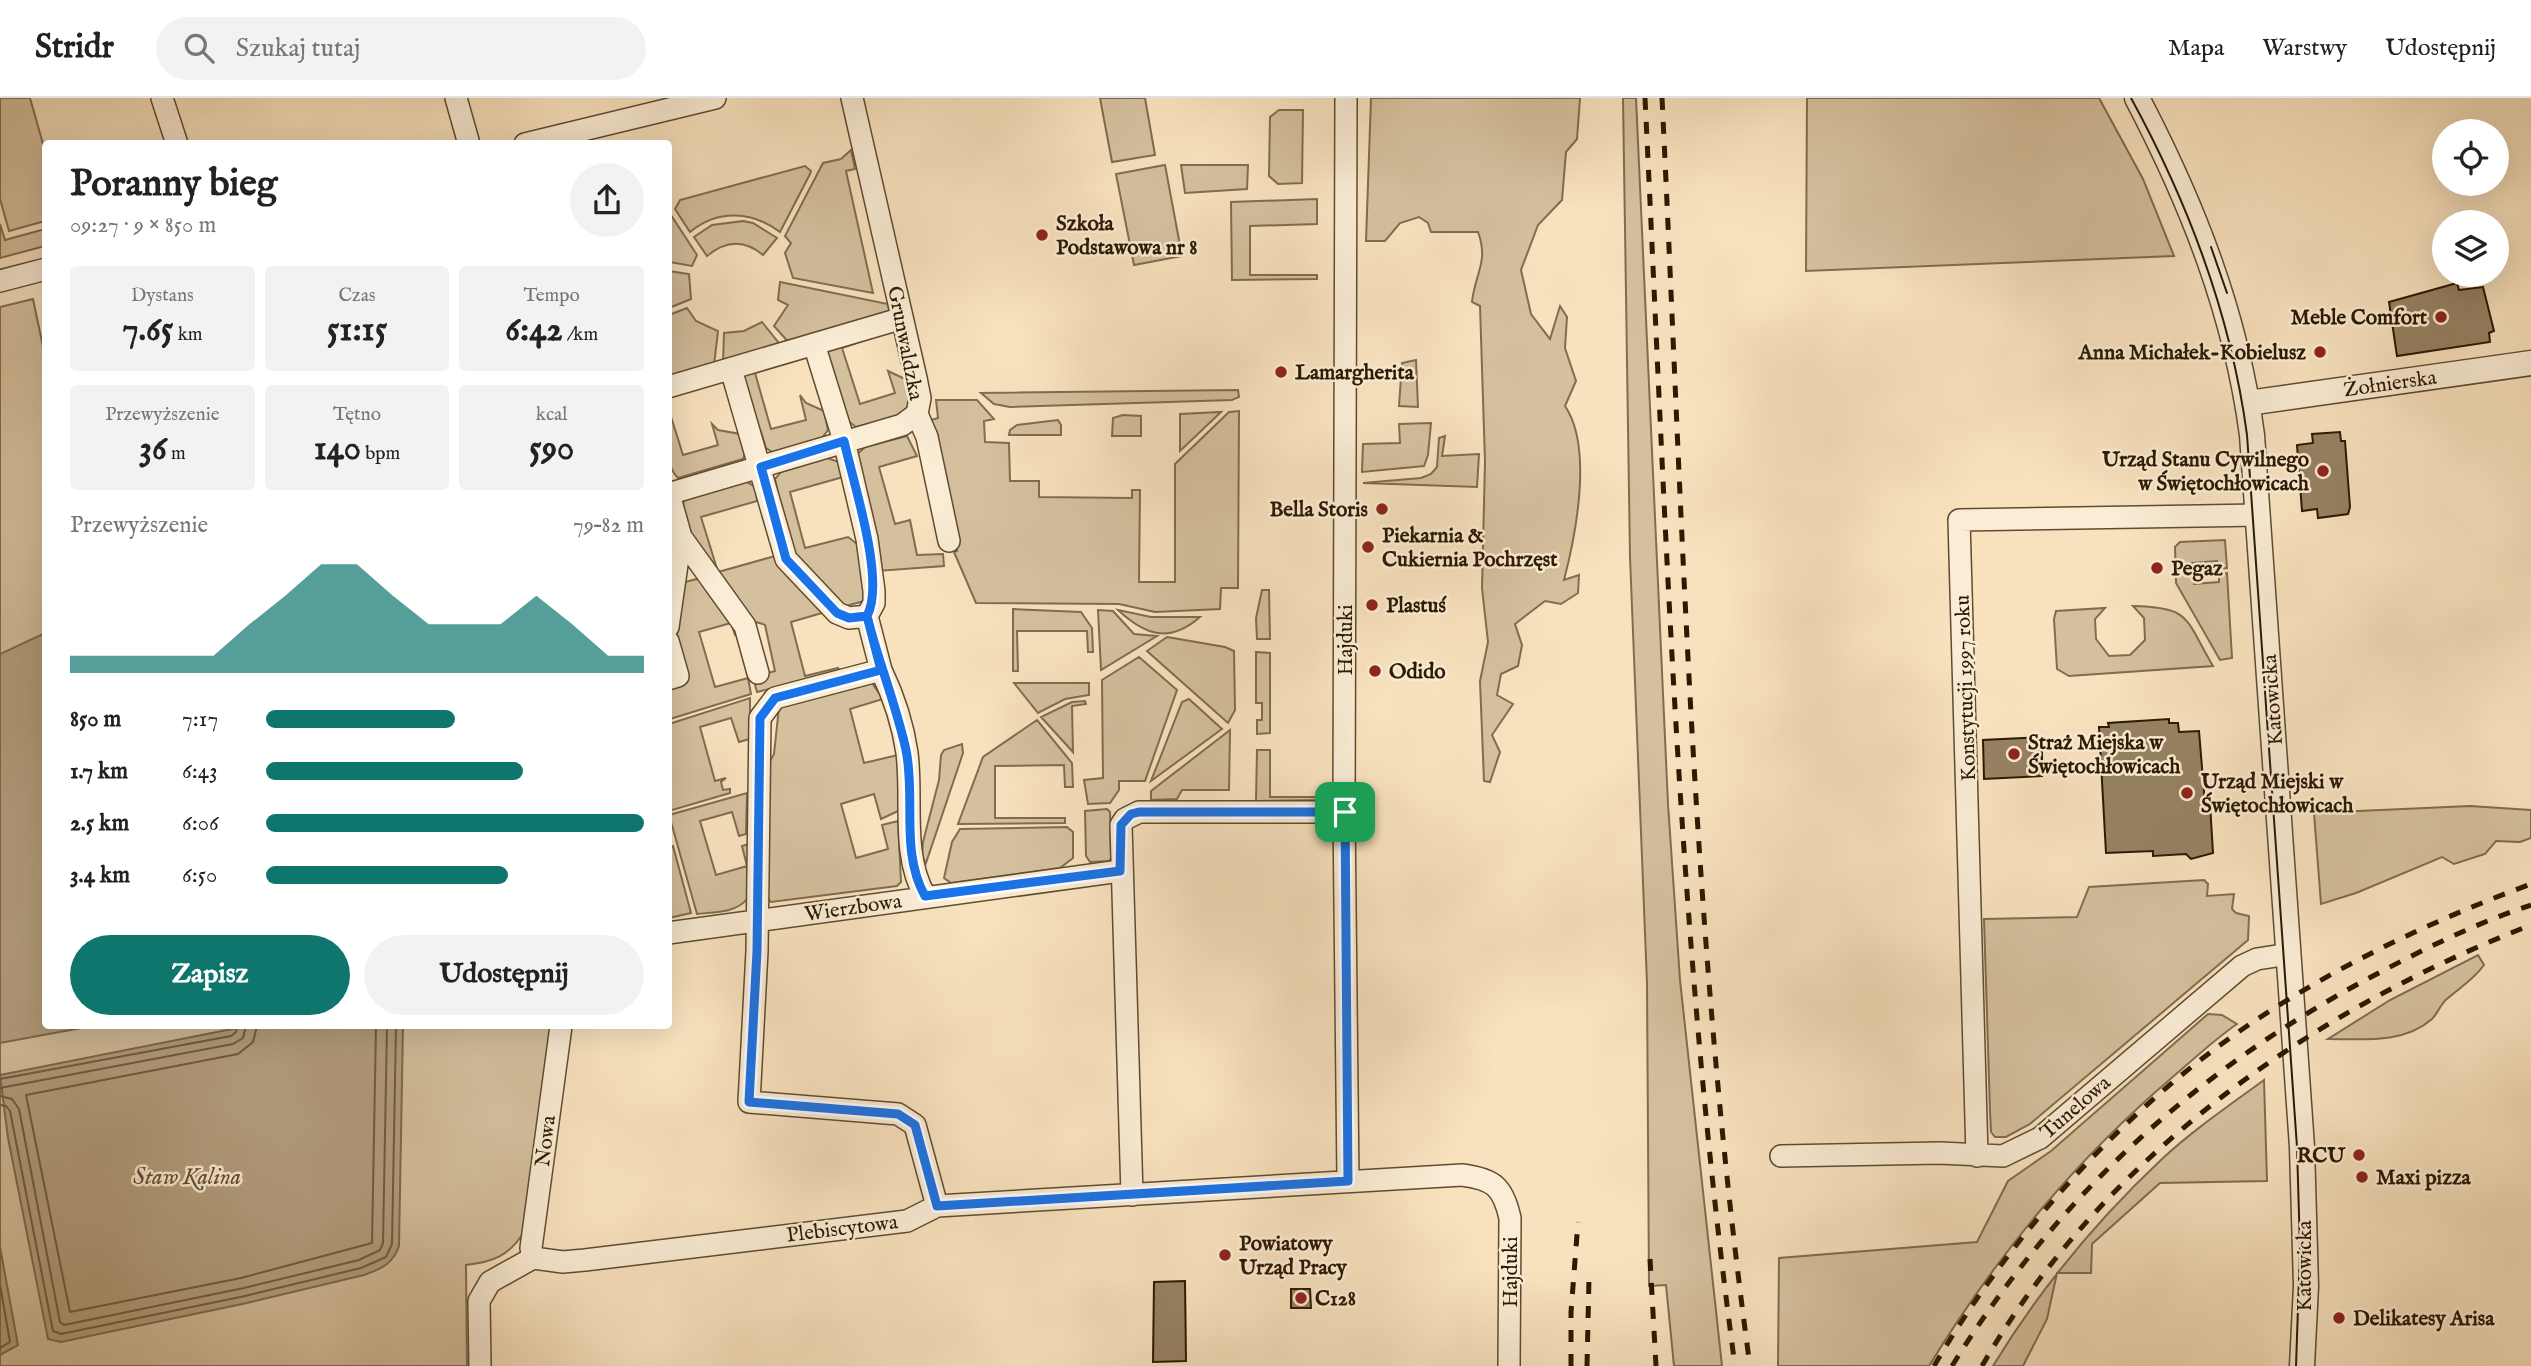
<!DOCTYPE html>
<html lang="pl">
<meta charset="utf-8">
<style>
:root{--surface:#fff;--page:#f2f2f2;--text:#222;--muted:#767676;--line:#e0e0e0;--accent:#0f766e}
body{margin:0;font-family:"IM FELL English",serif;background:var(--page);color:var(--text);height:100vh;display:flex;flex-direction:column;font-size:26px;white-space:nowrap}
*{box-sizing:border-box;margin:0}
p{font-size:23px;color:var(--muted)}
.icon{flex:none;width:38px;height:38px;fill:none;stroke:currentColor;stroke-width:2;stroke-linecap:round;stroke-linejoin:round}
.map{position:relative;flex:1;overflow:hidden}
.panel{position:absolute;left:42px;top:42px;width:630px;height:889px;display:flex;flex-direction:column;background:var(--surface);border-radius:7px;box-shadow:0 7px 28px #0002}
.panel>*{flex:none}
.controls{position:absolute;left:2432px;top:21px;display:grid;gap:14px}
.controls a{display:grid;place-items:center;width:77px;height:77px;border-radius:50%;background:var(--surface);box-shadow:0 7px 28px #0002;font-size:35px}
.pin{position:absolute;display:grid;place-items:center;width:60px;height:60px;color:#fff;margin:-30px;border-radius:14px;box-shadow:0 4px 10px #0006}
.round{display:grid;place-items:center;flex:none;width:74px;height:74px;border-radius:37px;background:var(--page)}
.summary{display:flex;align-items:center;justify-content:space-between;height:119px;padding:0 28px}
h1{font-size:38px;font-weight:800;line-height:52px}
.figures{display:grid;grid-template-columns:repeat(3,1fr);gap:10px;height:119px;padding:7px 28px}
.figures div{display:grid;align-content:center;border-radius:7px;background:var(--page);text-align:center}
.figures b{font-size:35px;font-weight:800}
.figures small{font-size:19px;font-weight:400}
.figures p{font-size:19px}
.chart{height:196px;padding:14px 28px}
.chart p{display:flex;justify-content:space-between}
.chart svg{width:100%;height:126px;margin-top:7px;fill:var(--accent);opacity:.7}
.cta{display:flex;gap:14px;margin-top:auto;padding:14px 28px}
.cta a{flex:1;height:80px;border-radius:42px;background:var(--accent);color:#fff;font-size:28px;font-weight:800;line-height:80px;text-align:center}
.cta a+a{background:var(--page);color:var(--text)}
ul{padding:0 28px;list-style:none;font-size:23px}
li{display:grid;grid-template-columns:112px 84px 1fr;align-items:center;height:52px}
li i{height:18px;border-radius:9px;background:var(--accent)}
header{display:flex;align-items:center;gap:42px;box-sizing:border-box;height:98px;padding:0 35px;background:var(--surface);border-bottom:2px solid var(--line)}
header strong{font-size:33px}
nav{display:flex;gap:38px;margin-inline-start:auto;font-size:24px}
.search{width:490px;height:63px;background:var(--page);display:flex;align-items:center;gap:18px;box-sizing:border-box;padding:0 24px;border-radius:38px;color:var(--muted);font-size:26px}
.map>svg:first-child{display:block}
.green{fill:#d5c09e;stroke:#806c50;stroke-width:2}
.water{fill:#b39e7e;stroke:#7d694c;stroke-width:2}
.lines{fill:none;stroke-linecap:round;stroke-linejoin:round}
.shore{stroke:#705c40;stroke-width:2}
.building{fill:#968263;stroke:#2c1901;stroke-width:2}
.minor-casing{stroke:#5f4b30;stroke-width:24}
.tertiary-casing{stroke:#5f4b30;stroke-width:27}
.minor{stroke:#faecd5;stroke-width:21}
.tertiary{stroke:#faecd5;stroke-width:24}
.tram{stroke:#2c1901;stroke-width:2}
.rail{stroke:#2c1901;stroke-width:5;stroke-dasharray:12 12;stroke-linecap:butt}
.route-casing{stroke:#fff;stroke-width:14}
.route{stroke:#1a73e8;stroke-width:9}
.poi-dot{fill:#8f2418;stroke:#faecd5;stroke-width:2.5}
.labels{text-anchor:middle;stroke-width:5;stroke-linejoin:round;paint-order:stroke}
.poi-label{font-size:21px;font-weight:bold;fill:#2c1901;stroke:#faecd5;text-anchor:start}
.street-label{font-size:21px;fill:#2c1901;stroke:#faecd5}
.water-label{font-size:23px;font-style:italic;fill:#624e33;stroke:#faecd5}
</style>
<header>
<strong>Stridr</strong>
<div class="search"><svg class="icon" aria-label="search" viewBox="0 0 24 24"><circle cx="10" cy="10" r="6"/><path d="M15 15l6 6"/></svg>Szukaj tutaj</div>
<nav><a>Mapa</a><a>Warstwy</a><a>Udostępnij</a></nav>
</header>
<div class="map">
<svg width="2531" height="1268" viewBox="0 0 2531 1268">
<rect width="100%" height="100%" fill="#f8e2be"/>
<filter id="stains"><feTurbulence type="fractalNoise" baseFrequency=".00286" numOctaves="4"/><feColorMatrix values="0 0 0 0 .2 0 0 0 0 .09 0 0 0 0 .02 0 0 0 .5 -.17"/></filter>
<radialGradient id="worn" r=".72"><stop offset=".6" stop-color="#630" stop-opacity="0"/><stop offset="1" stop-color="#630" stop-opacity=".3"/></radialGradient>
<path class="green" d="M0 0H30L45 53V123L9 133 0 101Z
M1100 0H1145L1155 57 1112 64Z
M1371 0H1580L1577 41 1566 54 1562 102 1538 127 1521 172 1531 216 1550 241 1560 208 1567 219 1565 250 1576 283 1565 308C1593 349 1576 436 1564 482L1579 477 1578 495 1561 506 1545 503 1515 526 1522 547 1518 568 1501 576 1497 597 1513 606 1492 637 1500 654 1490 684 1484 683 1480 583 1488 544 1482 490 1485 364 1480 208 1472 204C1475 175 1489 164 1478 134H1431L1428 125 1419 119 1400 125 1385 143H1366Z
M1623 0H1636L1668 706 1680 882 1722 1268H1674L1666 1187 1649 1188 1647 885 1630 459Z
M1807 0H2099L2143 81 2174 158 1806 173Z
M1279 12H1303L1302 85 1278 86 1269 78 1270 19Z
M851 52 855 71 846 73 873 195 793 180 785 155 791 145 785 138 823 65 841 61Z
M1165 67 1182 158 1134 167 1116 76Z
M1181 67H1248L1247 91 1185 95Z
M805 68 811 73 810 76 780 134C752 113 718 111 690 134L675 111 680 102Z
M1317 101V126L1250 128V177H1317V181L1232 182 1231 104Z
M669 114 697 157 692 168 669 164Z
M743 123 753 125 777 140 763 157C744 141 725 143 707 158L694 139 712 127Z
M0 126 5 142 45 131V148L0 160Z
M669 173 689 176 691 201 669 210Z
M780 184 888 206 890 216 790 246 774 228 788 207 778 202Z
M33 201 45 258 46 928H553L524 1134C509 1158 493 1164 466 1167L467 1268H0V209Z
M687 210 696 223 718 233 714 267 669 281V217Z
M762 224 782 249 723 266 724 235 744 233Z
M877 238 842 250 860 306 895 295 888 273 905 281 910 300 905 317 856 329 848 323 825 248Z
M790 259V264L755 275 771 331 806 322 800 297 806 305 824 313 828 332 821 341 772 354 766 350 761 334H757L742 275Z
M1416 262 1418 309 1399 308 1402 265Z
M1238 292 1239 299 1232 302 1010 309 994 306 981 295Z
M936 302H977L994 321 984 323 985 344 1009 345 1010 383H1039V399L1132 400V392H1140L1139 484H1175V366L1229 314 1239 313 1238 490H1221L1220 511 1155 514 1119 506 976 505 954 454 957 453 935 341 938 340 937 334 934 335 931 322 938 320Z
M668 309 683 357 718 347 712 326 718 332 740 336 746 353 743 361 678 380C662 365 669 330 668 309Z
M1221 314 1180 353V316Z
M1123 317 1141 318V338H1112L1113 320Z
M1058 322 1061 327V337H1009L1010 332 1017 327Z
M1431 325 1428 357 1424 368 1362 374 1363 346 1400 345 1399 326Z
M907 338 917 358 879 369 895 426 910 422 917 457 943 456 944 468 877 473 854 359 865 349Z
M1445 338 1442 358 1479 356 1477 389 1363 385 1421 380 1431 376 1437 369 1439 340Z
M827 360 839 364 843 379 790 394 805 450 848 439 861 449 868 502 842 509 791 458 775 381 781 374Z
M745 383 756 389 757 403 701 419 718 474 775 458 829 513 791 524 805 578 838 570 840 573 757 594 753 579 775 573 765 527C760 524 750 524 746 520 726 502 678 427 684 401Z
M2225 442 2227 470 2218 471 2217 463 2192 465 2194 486 2219 484V476L2227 475 2232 560 2220 562 2176 485 2175 449 2180 444Z
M701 480 741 535 735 537 731 525 699 534 715 589 748 580 751 596 670 621C660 592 676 518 681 485Z
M1262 492H1269L1270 541H1257L1256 520Z
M2133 508C2192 509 2185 521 2213 568L2069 578 2057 571 2054 521 2056 513 2105 510 2095 521 2096 541 2109 558 2130 557 2145 542 2144 520Z
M1013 511 1081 514 1092 530 1093 554H1088L1087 533H1017L1018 573H1013Z
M1098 512 1113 513 1134 536 1157 538 1101 572Z
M1118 512 1151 519H1200C1169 546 1145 537 1118 512Z
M1167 539 1225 549 1234 553 1235 612 1228 625 1147 553Z
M1256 554 1270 555V635L1257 636V622H1262V605H1256Z
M1139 559 1177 592 1145 683H1119V692L1110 705 1088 706 1084 682 1103 680 1102 582Z
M870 582 883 601 850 611 864 665 898 657V713L881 721 874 696 841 706 856 760 888 751 882 727 898 723 901 784 897 788 771 804 768 800 765 672 774 656 779 609Z
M1014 585H1089V597L1065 601 1038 615Z
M750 600V641L739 644 731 620 700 629 715 683 726 680 721 684 723 692 730 691V695L669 713V626Z
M1189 601 1222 631 1151 683 1182 604Z
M1085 603 1086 606 1072 608 1073 654 1041 619 1072 604Z
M1037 622 1072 665 1073 689H1065L1064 667 995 668V720H1065V725L958 726 983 659Z
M1230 632 1229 692H1182L1177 701 1151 702V693Z
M962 646 963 655 926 765 922 759 923 744 939 682 941 657 944 652Z
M1257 652H1270V699H1322V702L1256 703Z
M747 695 746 736 739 738 732 714 700 723 716 777 747 768 742 748 749 746 747 801C736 815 714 814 697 816L669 717Z
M2470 708 2531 712V740L2520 744 2496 743 2485 756 2454 766 2442 759 2356 795 2321 806 2314 715Z
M1107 711 1110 714 1111 760 1109 763 1090 764 1086 758 1085 713Z
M1067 729 1073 734V760L1060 770 951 785 944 780 952 744 960 731Z
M673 748 691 815 669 820V750Z
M2204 782 2208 786 2207 798 2234 796 2232 811 2236 815 2249 818 2248 842 2030 1026 2006 1039H1995L1991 1034 1990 1013 1984 821 2077 819 2089 789Z
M2478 857 2484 867C2474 881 2461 889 2448 900 2441 905 2438 915 2432 921 2404 946 2362 941 2328 941L2390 902Z
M2208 916 2222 917 2237 926C2215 941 2195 960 2175 977 2075 1062 1997 1157 1929 1268H1778L1779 1160 1977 1144 2008 1083 2051 1053Z
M2264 982 2267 1083 2160 1085 2092 1146 2091 1175H2057L2047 1221 2023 1268H1993C2040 1191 2097 1122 2162 1061 2193 1032 2230 1007 2264 982Z"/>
<path class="water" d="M45 535 46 928H92L0 945V556Z
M247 928H403L399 1148C393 1166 381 1171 364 1177L247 1205 61 1244 48 1241 8 1040 0 977Z
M0 1149 18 1247 0 1257Z"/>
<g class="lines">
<path class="shore" d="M257 928 253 944 238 956 26 997 70 1214 241 1180 372 1145 376 928
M0 981 231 938 236 934 237 928
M0 990 233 946 243 940 246 928
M0 998 12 1001 19 1011 60 1224 64 1227 244 1190 359 1162 380 1152 383 1145 387 928
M0 1007 6 1008 10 1013 53 1233 61 1236 245 1198 361 1170 386 1159 392 1146 396 928
M0 1187 10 1244 0 1250"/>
</g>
<path class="building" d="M2457 185 2459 192 2483 189 2494 233 2489 235 2490 244 2397 258 2389 204Z
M2340 334 2341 343H2345L2350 409 2348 416 2318 420 2317 411 2302 413 2297 347 2313 345 2312 336Z
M2169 621V625H2178L2179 634 2199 633 2205 706H2210L2213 755 2191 761 2186 756 2153 758V753L2106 755 2099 629H2109L2108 625Z
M2042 639V678L1984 681 1983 642Z
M1185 1183 1186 1263 1153 1264 1154 1184Z
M1291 1191H1310L1311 1210H1291Z"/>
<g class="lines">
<g class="minor-casing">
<path id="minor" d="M162 0 177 46
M456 0 469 46
M1346 0 1344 714 1348 1083
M525 46 715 0
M0 183 46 171
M814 246 844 343 867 441 874 493V505L867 518 881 572
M731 271 786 461 837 515 849 520 867 518
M668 289 896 222
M917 316 927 339 949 443
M668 396 902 327 917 316 920 300 916 280 852 0
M669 396 681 439 745 528 758 575
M668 529 681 439
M668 543 678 578 668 581
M925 798C901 756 913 702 907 655 903 627 893 597 881 572L775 600 760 620 757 853 749 1004 898 1016 915 1027 937 1108
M668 835 1120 773
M1781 1058 1940 1055 2003 1058 2040 1040 2242 868 2257 861 2289 856
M1977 1058 1959 422 2259 417
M1132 1097 1121 727 1125 721 1139 714H1344
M533 1160 531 1150 561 928
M480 1268 479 1203 490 1184 533 1160 563 1164 585 1162 907 1123 937 1108 1462 1077C1494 1081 1503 1089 1510 1120L1509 1268"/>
</g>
<g class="tertiary-casing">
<path id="tertiary" d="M2137 0C2193 107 2236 216 2252 337L2302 1049 2306 1188 2302 1268
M2248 305 2531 265"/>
</g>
<use href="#minor" class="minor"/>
<use href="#tertiary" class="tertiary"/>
<path class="tram" d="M2131 0C2189 106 2231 217 2247 337L2297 1049 2300 1151 2296 1268
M2211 149 2227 195"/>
<path class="rail" d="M1645 0C1666 423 1678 848 1735 1268
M1662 0C1683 423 1692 848 1750 1268
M1650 1161 1656 1268
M1571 1268V1214L1578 1124
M1587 1268 1589 1180
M1934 1268C2010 1138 2122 1013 2247 928 2334 869 2433 822 2531 786
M1952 1268C2057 1098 2196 972 2371 879 2422 852 2476 825 2531 807
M1982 1268C2102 1059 2310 913 2531 827"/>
</g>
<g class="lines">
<g class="route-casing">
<path id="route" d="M1345 714H1139L1131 716 1121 727 1120 773 925 798C900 754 916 700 906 652 896 606 878 563 867 518 886 483 853 384 844 343L761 369 786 461 837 515 849 520 867 518 881 572 775 600 760 620 757 853 749 1004 898 1016 915 1027 937 1108 1348 1083 1345 714"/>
</g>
<use href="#route" class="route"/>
</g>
<g class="poi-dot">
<circle cx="1042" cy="137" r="7"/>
<circle cx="2441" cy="219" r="7"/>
<circle cx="2320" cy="254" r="7"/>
<circle cx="1281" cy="274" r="7"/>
<circle cx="2323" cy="373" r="7"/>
<circle cx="1382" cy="411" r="7"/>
<circle cx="1368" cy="449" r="7"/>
<circle cx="2157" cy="470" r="7"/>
<circle cx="1372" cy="507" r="7"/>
<circle cx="1375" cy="573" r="7"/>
<circle cx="2014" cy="656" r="7"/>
<circle cx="2187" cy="695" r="7"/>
<circle cx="2359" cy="1057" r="7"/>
<circle cx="2362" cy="1079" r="7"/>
<circle cx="1225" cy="1157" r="7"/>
<circle cx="1301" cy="1200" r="7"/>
<circle cx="2339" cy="1220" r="7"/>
</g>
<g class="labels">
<g class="poi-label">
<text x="1056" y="132">Szkoła<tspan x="1056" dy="24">Podstawowa nr 8</tspan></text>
<text x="2427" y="226" text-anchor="end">Meble Comfort</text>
<text x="2306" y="261" text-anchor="end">Anna Michałek-Kobielusz</text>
<text x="1295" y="281">Lamargherita</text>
<text x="2309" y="368" text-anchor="end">Urząd Stanu Cywilnego<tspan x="2309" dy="24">w Świętochłowicach</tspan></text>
<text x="1368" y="418" text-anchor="end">Bella Storis</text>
<text x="1382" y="444">Piekarnia &amp;<tspan x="1382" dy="24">Cukiernia Pochrzęst</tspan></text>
<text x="2171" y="477">Pegaz</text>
<text x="1386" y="514">Plastuś</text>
<text x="1389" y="580">Odido</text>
<text x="2028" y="651">Straż Miejska w<tspan x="2028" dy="24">Świętochłowicach</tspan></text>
<text x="2201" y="690">Urząd Miejski w<tspan x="2201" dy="24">Świętochłowicach</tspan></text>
<text x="2345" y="1064" text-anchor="end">RCU</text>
<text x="2376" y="1086">Maxi pizza</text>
<text x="1239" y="1152">Powiatowy<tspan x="1239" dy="24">Urząd Pracy</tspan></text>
<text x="1315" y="1207">C128</text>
<text x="2353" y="1227">Delikatesy Arisa</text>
</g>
<g class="street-label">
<text transform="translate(906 245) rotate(79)" y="7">Grunwaldzka</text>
<text transform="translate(2390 285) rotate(-8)" y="7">Żołnierska</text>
<text transform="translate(1345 542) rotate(-90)" y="7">Hajduki</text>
<text transform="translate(1965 590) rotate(-92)" y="7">Konstytucji 1997 roku</text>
<text transform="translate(2272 602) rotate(-94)" y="7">Katowicka</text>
<text transform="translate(853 809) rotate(-8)" y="7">Wierzbowa</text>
<text transform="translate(2075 1009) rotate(-41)" y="7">Tunelowa</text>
<text transform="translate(545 1043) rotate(-83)" y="7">Nowa</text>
<text transform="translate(842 1130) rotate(-7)" y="7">Plebiscytowa</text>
<text transform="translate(2304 1168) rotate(-90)" y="7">Katowicka</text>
<text transform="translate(1510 1174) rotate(-90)" y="7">Hajduki</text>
</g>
<g class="water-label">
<text x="187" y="1086">Staw Kalina</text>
</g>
</g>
<rect width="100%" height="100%" filter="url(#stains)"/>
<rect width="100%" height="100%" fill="url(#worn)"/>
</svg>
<div class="controls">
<a><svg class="icon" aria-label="locate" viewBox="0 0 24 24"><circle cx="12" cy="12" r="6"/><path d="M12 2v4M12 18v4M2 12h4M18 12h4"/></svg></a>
<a><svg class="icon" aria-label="layers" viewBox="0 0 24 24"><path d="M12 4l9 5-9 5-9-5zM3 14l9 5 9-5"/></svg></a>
</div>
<div class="pin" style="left:1345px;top:714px;background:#1e9e55"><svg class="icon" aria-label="arrive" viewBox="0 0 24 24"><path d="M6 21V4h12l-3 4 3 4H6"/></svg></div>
<section class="panel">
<div class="summary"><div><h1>Poranny bieg</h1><p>09:27 · 9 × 850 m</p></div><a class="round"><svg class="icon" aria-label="share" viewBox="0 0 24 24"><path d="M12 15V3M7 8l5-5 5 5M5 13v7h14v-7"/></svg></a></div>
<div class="figures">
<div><p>Dystans</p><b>7.65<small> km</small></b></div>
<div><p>Czas</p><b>51:15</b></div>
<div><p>Tempo</p><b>6:42<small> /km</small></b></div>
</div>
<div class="figures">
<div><p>Przewyższenie</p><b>36<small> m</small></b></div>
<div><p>Tętno</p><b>140<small> bpm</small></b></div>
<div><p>kcal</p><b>590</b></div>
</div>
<div class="chart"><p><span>Przewyższenie</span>79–82 m</p>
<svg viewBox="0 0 160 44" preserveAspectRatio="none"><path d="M0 44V38L10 38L20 38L30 38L40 38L50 27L60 17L70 6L80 6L90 17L100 27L110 27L120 27L130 17L140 27L150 38L160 38V44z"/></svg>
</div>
<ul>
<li><b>850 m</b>7:17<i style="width:50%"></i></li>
<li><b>1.7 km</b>6:43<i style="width:68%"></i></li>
<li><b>2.5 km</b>6:06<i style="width:100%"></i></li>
<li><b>3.4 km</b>6:50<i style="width:64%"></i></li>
</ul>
<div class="cta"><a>Zapisz</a><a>Udostępnij</a></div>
</section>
</div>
